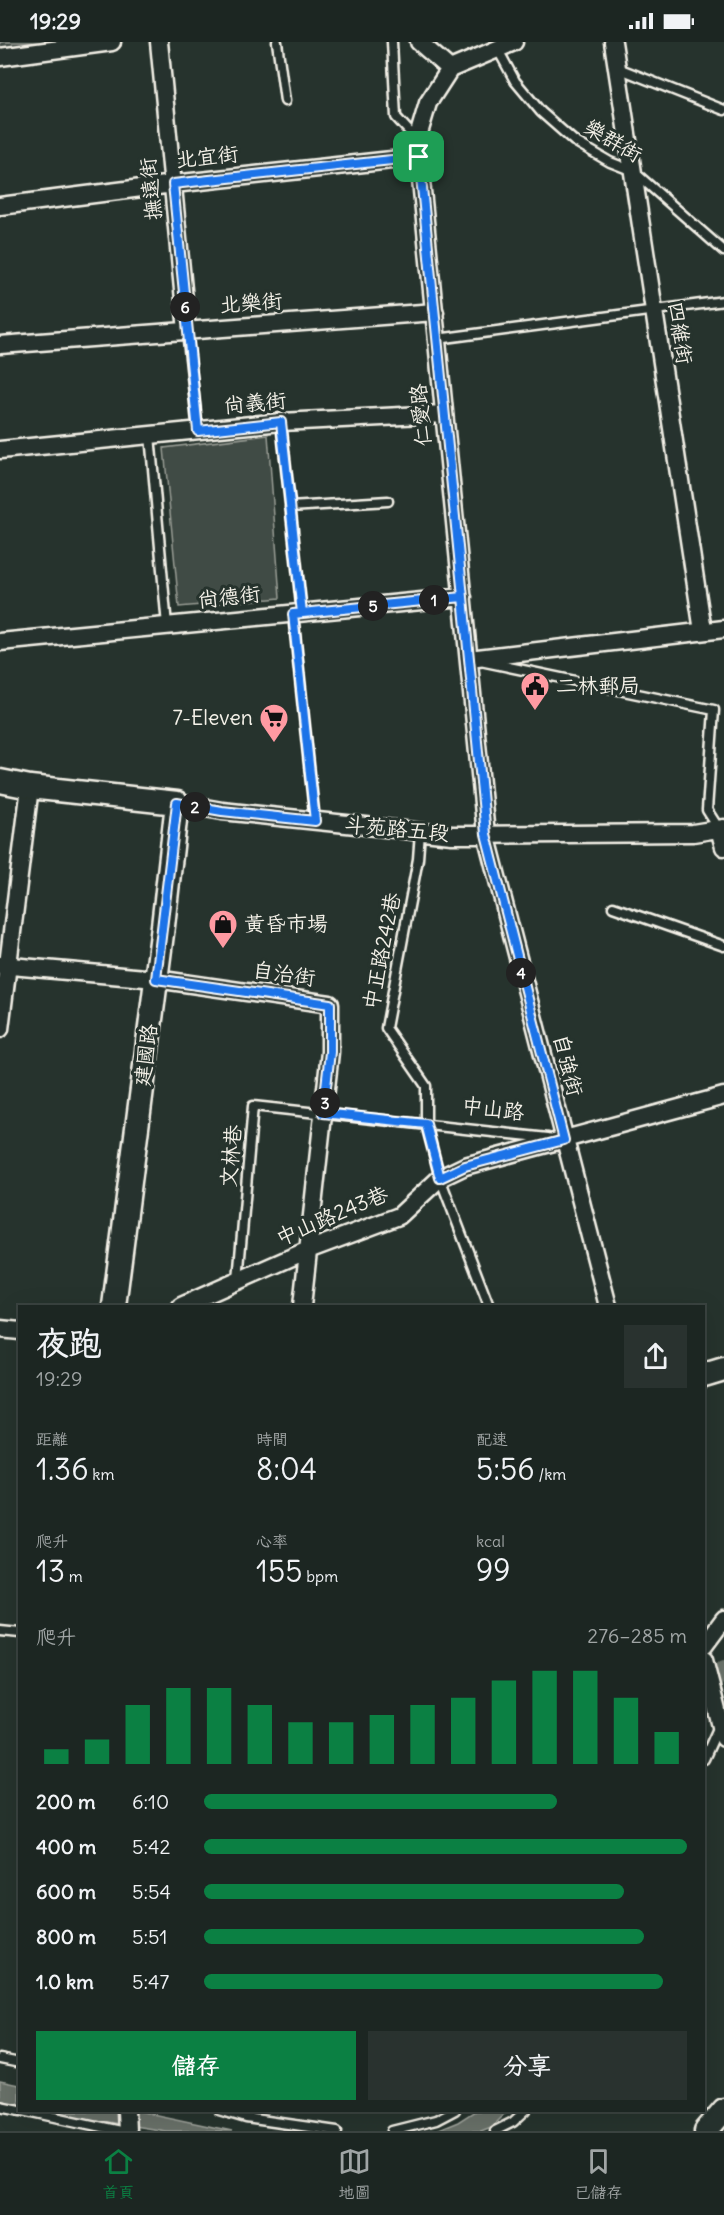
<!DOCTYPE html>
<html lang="zh-TW">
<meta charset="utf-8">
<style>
:root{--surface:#1c2622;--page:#29322f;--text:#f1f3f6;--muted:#a0a5a5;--line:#3a4340;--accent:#0b8043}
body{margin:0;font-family:Delius,"LXGW WenKai TC",sans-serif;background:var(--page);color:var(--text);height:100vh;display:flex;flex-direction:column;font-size:22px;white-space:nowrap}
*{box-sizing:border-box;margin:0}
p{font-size:20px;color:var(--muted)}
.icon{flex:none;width:33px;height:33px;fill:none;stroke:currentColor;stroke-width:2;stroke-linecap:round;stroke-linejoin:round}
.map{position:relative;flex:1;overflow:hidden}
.sheet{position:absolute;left:18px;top:1263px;width:687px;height:807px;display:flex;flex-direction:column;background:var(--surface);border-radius:0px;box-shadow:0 6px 24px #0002,0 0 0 2px var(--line)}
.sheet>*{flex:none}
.pin{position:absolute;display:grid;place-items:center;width:51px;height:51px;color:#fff;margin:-26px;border-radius:12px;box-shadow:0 3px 9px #0006}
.km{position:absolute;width:30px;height:30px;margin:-15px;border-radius:50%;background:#222;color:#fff;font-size:16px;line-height:30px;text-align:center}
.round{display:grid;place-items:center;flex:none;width:63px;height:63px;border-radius:0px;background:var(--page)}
.overview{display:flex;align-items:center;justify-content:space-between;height:102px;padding:0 18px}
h1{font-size:33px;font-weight:600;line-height:45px}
.figures{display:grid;grid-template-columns:repeat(3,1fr);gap:9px;height:102px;padding:6px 18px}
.figures div{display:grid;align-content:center}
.figures b{font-size:30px;font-weight:600}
.figures small{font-size:16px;font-weight:400}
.figures p{font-size:16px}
.chart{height:168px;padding:12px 18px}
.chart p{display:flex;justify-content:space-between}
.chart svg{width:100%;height:108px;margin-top:6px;stroke:var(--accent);stroke-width:6}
.action{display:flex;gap:12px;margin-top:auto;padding:12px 18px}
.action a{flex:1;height:69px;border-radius:0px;background:var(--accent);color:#fff;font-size:24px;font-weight:600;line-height:69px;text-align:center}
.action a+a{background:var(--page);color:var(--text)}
ul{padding:0 18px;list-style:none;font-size:20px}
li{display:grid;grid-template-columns:96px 72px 1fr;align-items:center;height:45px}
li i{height:15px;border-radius:8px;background:var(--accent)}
.status{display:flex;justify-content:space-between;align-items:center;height:42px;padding:0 30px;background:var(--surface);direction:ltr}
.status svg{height:16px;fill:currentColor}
.menu{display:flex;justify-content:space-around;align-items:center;height:84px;border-top:2px solid var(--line);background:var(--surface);font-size:16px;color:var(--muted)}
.menu a{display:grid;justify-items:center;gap:3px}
.menu .on{color:var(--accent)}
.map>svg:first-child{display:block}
.green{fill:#414b45;stroke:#9a9e96;stroke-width:1.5}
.water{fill:#676f68;stroke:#9fa39b;stroke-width:1.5}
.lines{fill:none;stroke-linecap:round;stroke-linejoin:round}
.canal{stroke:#676f68;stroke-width:16}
.service-casing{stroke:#f4f1e8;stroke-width:13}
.minor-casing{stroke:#f4f1e8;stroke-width:21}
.secondary-casing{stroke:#f4f1e8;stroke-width:27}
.service{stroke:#26332d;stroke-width:8}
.minor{stroke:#26332d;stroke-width:16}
.secondary{stroke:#26332d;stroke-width:22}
.route-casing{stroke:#fff;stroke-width:12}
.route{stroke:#1a73e8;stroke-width:8}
.labels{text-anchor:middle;stroke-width:6;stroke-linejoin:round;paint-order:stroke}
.street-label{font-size:21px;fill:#f4f1e8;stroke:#26332d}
.poi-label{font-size:21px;fill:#f4f1e8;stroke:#26332d;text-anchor:start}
</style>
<div class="status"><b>19:29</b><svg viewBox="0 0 49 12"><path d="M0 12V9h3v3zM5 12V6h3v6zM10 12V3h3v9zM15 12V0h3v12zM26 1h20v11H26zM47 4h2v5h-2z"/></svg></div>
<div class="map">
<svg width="724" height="2089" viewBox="0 0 724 2089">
<rect width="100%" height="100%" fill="#26332d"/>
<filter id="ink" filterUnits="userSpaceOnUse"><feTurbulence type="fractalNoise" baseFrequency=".0167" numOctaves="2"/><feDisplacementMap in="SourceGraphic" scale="12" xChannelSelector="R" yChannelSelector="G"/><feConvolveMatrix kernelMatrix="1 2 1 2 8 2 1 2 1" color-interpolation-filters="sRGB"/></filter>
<g filter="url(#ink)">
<path class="green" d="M0 0H112L0 15Z
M268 393 280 556 179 565 164 406Z"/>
<path class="water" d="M0 2039 19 2043V2065L0 2061Z
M36 2069H138L232 2089H166Z
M475 2069H507L491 2085 481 2089H436L458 2080Z"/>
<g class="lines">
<path class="canal" d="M704 1656 724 1626"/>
<g class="service-casing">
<path id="service" d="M277 0 285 59
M392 0 396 75 417 98
M497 6 515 39 541 70 574 99 610 120 633 129 724 209
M618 26 724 68
M187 289 198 389
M437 297 724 259
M281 380 302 571
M150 393 167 584
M290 465 388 459
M293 572 315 779
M485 620 714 668 707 768 719 787
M420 790 418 817 386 986 426 1044V1082L440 1136 489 1264
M613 865 724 904
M238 1238 253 1064 548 1096
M0 1589 20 1591
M704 1717 719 1684
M0 2017 20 2021
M0 2064 20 2068
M23 2068 120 2089
M219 2068 246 2076 337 2089
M392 2089 436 2078 455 2068
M495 2089 513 2080 526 2068"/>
</g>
<g class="minor-casing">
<path id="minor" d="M159 0 187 289
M419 0 450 27
M514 0 450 27 428 61 417 98 486 792 608 1264
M613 0 703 589
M0 15 112 0
M0 164 173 142 419 115
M0 303 435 270
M0 408 281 380 443 372
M0 600 463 555
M469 617 724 587
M177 761 222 769 452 793 693 791 724 786
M719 787 724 805
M0 923 156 937 330 962V1010L302 1264
M0 987 30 745
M181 1264 308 1208 399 1174 440 1136 465 1124 724 1054
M0 1287 20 1289
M704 1604 724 1577
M704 1618 724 1696
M126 2068 127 2089"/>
</g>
<g class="secondary-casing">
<path id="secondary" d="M0 739 30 745 177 761 163 884 114 1264
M704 1333 724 1327
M706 2089 724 2068"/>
</g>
<use href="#service" class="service"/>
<use href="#minor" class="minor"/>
<use href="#secondary" class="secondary"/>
</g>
</g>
<g class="lines" filter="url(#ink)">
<g class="route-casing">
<path id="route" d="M419 115 463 555 293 572 315 779 222 769 177 761 156 937 330 962V1010L323 1071 426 1082 440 1136 465 1124 564 1098 486 792 463 555 302 571 281 380 198 389 173 142 419 115"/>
</g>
<use href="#route" class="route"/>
</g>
<defs>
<g id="civic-pin" transform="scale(1.5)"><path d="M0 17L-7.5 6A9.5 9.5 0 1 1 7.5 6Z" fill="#ff9aa2" stroke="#26332d"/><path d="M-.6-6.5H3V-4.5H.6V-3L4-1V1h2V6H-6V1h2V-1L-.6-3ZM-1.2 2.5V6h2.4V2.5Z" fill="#111"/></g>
<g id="supermarket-pin" transform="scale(1.5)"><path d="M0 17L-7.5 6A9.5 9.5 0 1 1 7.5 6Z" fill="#ff9aa2" stroke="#26332d"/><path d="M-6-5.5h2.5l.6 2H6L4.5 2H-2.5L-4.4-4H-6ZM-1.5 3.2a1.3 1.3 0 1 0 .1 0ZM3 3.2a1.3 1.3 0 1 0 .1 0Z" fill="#111"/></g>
<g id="shop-pin" transform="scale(1.5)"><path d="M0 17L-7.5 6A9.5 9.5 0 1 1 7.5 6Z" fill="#ff9aa2" stroke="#26332d"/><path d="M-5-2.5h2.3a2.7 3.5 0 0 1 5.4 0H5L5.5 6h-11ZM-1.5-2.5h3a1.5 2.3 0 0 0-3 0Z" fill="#111"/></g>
</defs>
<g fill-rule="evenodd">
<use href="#civic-pin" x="535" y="644"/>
<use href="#supermarket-pin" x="274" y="676"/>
<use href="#shop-pin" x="223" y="882"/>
</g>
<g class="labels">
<g class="street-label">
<text transform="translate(613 99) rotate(30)" y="7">樂群街</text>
<text transform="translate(207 115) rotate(-6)" y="7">北宜街</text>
<text transform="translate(151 147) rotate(-96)" y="7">撫遠街</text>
<text transform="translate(251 261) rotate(-4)" y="7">北樂街</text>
<text transform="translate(680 291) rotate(81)" y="7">四維街</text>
<text transform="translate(255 361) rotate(-5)" y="7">尚義街</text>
<text transform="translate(421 373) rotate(-95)" y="7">仁愛路</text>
<text transform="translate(229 555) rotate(-6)" y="7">尚德街</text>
<text transform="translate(397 787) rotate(5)" y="7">斗苑路五段</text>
<text transform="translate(382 909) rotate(-79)" y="7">中正路242巷</text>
<text transform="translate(284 932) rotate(8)" y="7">自治街</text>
<text transform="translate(146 1013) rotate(-83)" y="7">建國路</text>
<text transform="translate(568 1023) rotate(76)" y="7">自強街</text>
<text transform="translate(493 1067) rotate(7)" y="7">中山路</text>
<text transform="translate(231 1114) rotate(-85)" y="7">文林巷</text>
<text transform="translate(332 1174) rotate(-23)" y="7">中山路243巷</text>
</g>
<g class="poi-label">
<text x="556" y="651">二林郵局</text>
<text x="253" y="683" text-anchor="end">7-Eleven</text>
<text x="244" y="889">黃昏市場</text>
</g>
</g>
</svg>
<div class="pin" style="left:419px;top:115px;background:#1e9e55"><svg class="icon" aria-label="arrive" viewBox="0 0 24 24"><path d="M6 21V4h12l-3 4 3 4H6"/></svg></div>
<b class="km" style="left:434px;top:558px">1</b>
<b class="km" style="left:195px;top:765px">2</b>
<b class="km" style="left:325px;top:1061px">3</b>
<b class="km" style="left:521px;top:931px">4</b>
<b class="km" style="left:373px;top:564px">5</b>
<b class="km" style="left:185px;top:265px">6</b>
<section class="sheet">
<div class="overview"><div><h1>夜跑</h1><p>19:29</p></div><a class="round"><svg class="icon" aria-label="share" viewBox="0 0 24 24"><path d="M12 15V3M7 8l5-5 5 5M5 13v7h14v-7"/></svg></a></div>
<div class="figures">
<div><p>距離</p><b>1.36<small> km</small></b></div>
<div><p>時間</p><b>8:04</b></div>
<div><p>配速</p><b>5:56<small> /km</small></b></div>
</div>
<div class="figures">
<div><p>爬升</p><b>13<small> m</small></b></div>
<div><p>心率</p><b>155<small> bpm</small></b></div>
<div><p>kcal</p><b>99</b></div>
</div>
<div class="chart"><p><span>爬升</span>276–285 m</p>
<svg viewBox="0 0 160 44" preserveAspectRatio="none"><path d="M5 44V38M15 44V34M25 44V20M35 44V13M45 44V13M55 44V20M65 44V27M75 44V27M85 44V24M95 44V20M105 44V17M115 44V10M125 44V6M135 44V6M145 44V17M155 44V31"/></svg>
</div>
<ul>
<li><b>200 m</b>6:10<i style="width:73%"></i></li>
<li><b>400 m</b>5:42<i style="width:100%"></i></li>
<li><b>600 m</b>5:54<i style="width:87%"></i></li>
<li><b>800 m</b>5:51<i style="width:91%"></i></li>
<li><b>1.0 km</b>5:47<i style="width:95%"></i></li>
</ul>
<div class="action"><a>儲存</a><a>分享</a></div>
</section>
</div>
<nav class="menu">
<a class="on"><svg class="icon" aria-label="home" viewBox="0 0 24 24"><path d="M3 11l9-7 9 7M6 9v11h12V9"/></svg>首頁</a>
<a><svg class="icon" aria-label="map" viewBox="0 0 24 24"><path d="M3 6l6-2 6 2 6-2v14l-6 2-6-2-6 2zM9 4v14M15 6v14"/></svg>地圖</a>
<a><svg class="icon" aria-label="saved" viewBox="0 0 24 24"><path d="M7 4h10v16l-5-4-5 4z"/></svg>已儲存</a>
</nav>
